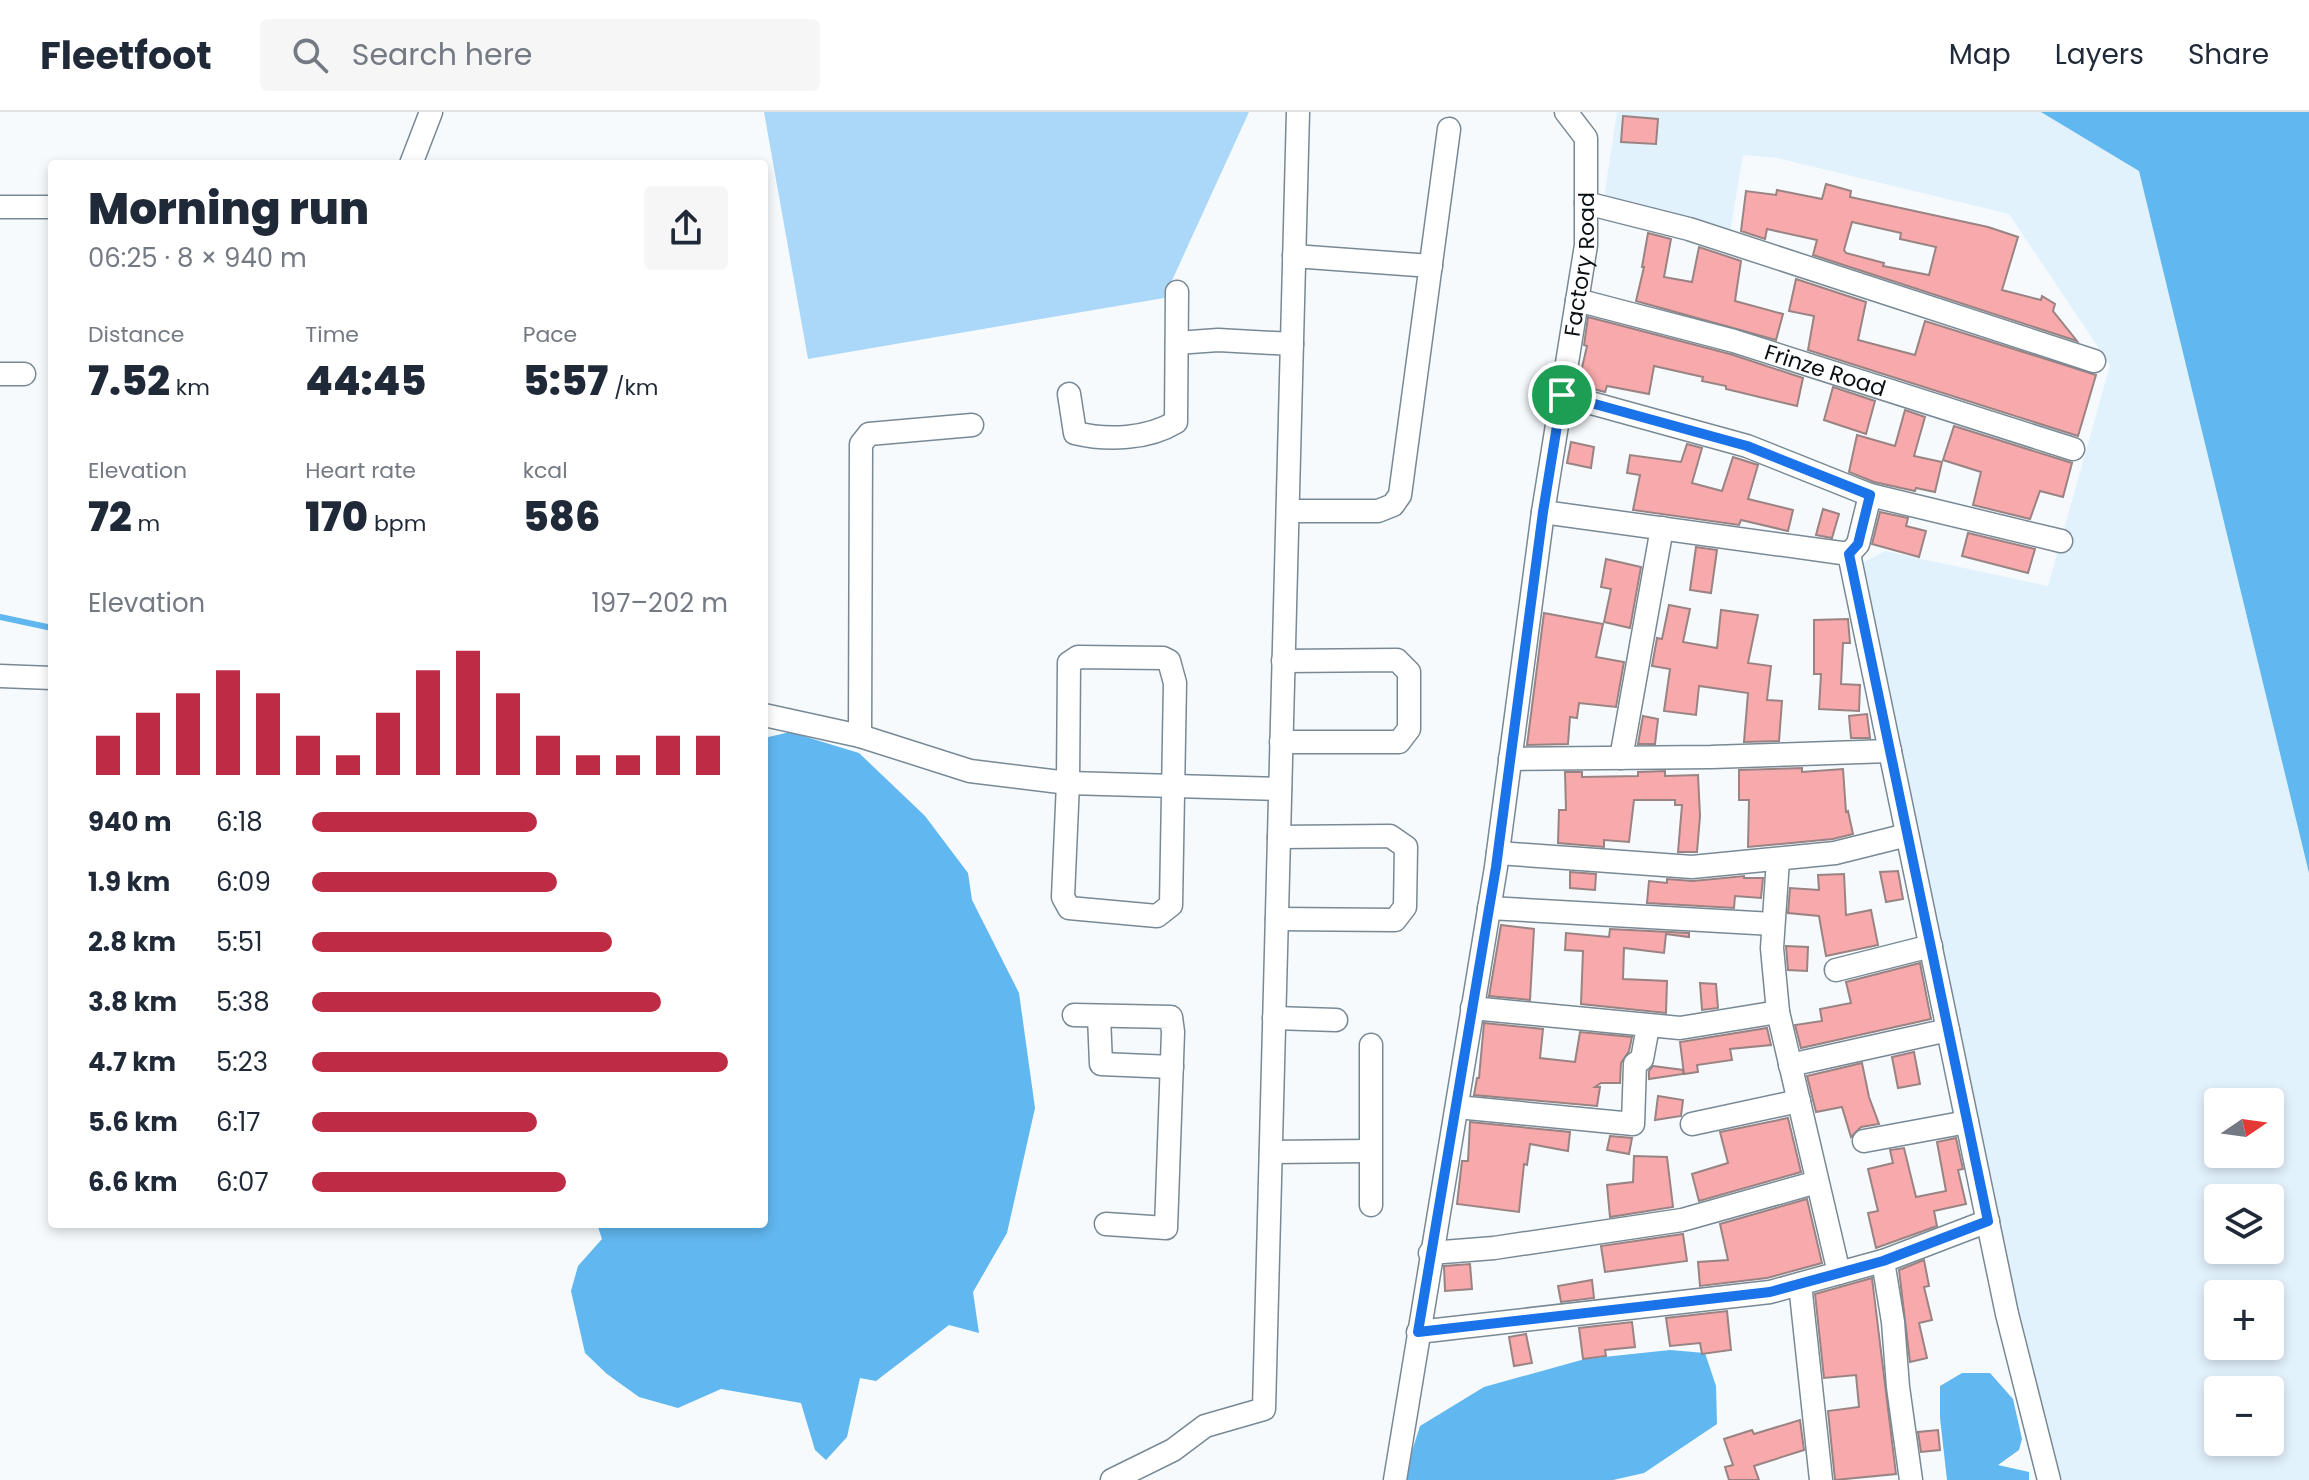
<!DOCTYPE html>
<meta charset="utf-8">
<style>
:root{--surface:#fff;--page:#f6f6f7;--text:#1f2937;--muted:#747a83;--line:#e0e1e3;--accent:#bd2c44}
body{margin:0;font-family:Poppins,sans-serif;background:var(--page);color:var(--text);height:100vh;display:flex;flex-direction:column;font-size:30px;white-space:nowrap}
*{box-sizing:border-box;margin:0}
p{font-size:26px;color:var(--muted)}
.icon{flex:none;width:44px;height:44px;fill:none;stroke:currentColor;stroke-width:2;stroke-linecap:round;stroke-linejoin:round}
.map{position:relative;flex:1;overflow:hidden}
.side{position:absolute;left:48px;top:48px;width:720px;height:1068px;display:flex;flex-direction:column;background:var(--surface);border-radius:8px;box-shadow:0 4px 12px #0003}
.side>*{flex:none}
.needle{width:52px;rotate:77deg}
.buttons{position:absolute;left:2204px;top:976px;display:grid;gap:16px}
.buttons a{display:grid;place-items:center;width:80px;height:80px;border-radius:8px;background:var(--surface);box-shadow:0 4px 12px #0003;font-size:40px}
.pin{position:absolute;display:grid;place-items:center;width:68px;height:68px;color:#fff;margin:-34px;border:4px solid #fff;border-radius:50%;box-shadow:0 2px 8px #0007}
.round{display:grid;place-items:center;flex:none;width:84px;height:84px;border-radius:8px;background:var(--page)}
.headline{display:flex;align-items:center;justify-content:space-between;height:136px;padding:0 40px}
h1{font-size:44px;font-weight:800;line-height:60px}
.metrics{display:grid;grid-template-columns:repeat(3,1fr);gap:12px;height:136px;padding:8px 40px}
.metrics div{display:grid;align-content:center}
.metrics b{font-size:40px;font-weight:800}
.metrics small{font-size:22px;font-weight:400}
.metrics p{font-size:22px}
.chart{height:224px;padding:16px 40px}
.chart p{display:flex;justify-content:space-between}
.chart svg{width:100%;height:144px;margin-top:8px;stroke:var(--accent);stroke-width:6}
ul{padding:0 40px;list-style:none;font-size:26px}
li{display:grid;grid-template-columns:128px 96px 1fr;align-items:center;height:60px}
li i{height:20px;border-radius:10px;background:var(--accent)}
header{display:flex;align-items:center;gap:48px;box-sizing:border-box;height:112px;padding:0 40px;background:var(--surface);border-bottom:2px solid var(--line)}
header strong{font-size:38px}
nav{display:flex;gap:44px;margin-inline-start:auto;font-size:28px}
.search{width:560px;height:72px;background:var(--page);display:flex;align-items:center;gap:20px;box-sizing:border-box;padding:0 28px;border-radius:8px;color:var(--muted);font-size:30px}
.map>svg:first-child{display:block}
.built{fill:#e2f2fd;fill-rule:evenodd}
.green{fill:#abd8f8}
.water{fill:#61b7ef}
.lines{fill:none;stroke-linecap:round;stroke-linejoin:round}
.stream{stroke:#61b7ef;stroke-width:6}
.building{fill:#f8a9ab;stroke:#998383;stroke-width:2;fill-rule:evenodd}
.minor-casing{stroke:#788995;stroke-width:25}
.minor{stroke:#fff;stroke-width:22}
.route-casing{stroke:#fff;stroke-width:16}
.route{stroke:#1a73e8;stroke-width:10}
.labels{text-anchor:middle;stroke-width:8;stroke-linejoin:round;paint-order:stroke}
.street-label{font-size:22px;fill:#090f13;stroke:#fff}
</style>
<header>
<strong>Fleetfoot</strong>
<div class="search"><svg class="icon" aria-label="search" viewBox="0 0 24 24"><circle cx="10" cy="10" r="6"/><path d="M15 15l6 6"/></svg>Search here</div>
<nav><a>Map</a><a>Layers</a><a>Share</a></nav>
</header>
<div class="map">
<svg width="2309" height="1368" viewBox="0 0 2309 1368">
<rect width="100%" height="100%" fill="#f6fafd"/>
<path class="built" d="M1617 0H2309V1368H2057L2007 1171 1862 451 1885 439 2048 474 2110 253 2009 102 1777 46 1743 43 1730 121 1604 86ZM2218 990H2270V1042H2218ZM2218 1086H2270V1138H2218ZM2218 1182H2270V1234H2218ZM2218 1278H2270V1330H2218Z"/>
<path class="green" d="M764 0H1249L1164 186 808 247Z"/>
<path class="water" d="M2041 0H2309V761L2139 59Z
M790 620 859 641 925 704 968 761 972 788 1019 881 1035 996 1007 1121 973 1180 979 1221 949 1213 876 1269 860 1266 847 1325 826 1348 815 1338 801 1291 721 1277 678 1296 639 1285 607 1262 585 1241 571 1179 578 1154 602 1127 597 1112H764V626Z
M1670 1238 1705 1241 1716 1274 1717 1312 1644 1361 1613 1368H1406L1404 1364 1420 1314 1484 1275 1585 1247Z
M1962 1261H1990L2013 1287 2022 1327 2019 1338 1998 1353 2029 1360V1368H1947L1940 1306V1274Z"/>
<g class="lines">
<path class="stream" d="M0 505 52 516"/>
</g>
<path class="building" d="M1623 4 1658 7 1656 32 1621 30Z
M1826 72 1851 79 1850 85 1988 115 2018 125 2002 178 2041 188 2042 184 2055 192 2053 199 2077 229 1813 143 1817 128 1767 117 1765 127 1741 119 1746 79 1776 83 1777 78 1822 87ZM1852 110 1901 121 1900 127 1936 135 1929 163 1883 154 1884 151 1846 141 1844 138Z
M1648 121 1671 127 1664 165 1692 170 1699 135 1741 149 1735 189 1783 202 1776 228 1636 189 1644 155H1642Z
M1796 167 1866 190 1858 228 1915 243 1925 209 2096 263 2078 324 1808 238 1814 204 1789 199Z
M1588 205 1730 242 1803 266 1797 294 1726 277V274L1702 269 1703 265 1654 254 1649 282 1607 274 1605 280 1578 273 1587 234 1584 233Z
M1833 275 1875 289 1866 322 1824 308Z
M1905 298 1925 305 1914 344 1942 350 1935 380 1916 376 1915 379 1874 370 1849 360 1857 323 1895 334Z
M1954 314 2072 351 2063 385 2040 379 2030 407 1973 393 1981 360 1943 348Z
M1571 330 1594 335 1591 356 1567 351Z
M1687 332 1702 336 1692 371 1722 379 1733 345 1758 353 1748 387 1793 398 1788 419 1741 408 1739 413 1633 398 1640 363 1627 361 1630 343 1681 350Z
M1823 397 1839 402 1832 426 1816 423Z
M1880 400 1908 406 1906 414 1926 419 1919 445 1872 432Z
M1968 421 2035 437 2028 461 1962 444Z
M1696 435 1717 438 1711 481 1690 478Z
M1606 447 1641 455 1630 516 1604 510 1611 477 1601 475Z
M1669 493 1690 497 1683 530 1717 536 1721 498 1758 503 1748 551 1771 554 1767 588 1782 589 1779 629 1744 630 1748 581 1699 574 1696 603 1664 599 1670 557 1652 554 1657 526 1662 527Z
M1544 501 1603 512 1596 545 1624 550 1616 595 1579 591 1577 606 1570 605 1568 632 1527 633Z
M1848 507 1850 531H1843L1841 572 1860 573 1859 599 1819 597 1821 562H1814V508Z
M1867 602 1870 626H1851L1849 604Z
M1643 604 1658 607 1655 632H1638Z
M1802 656V660L1843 657 1846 700 1848 699 1853 722 1833 727 1748 735 1749 688H1739V658Z
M1665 659V664L1698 663 1700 704 1697 740H1678L1682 693H1675V688H1634L1629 730 1604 728V735L1558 731 1559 698H1566L1565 660H1582V665L1638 664V660Z
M1898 759 1903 787 1886 790 1880 760Z
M1570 760 1596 762 1595 778 1570 776Z
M1844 762 1846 803 1871 798 1878 833 1826 844 1819 804 1788 801 1790 776 1819 778 1818 763Z
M1744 764V766H1763L1761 786 1735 784 1734 796 1647 791 1649 769 1667 771V767L1693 769Z
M1501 813 1534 817 1530 888 1489 884Z
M1610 817 1689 821V825L1666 822 1664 841 1624 836 1623 867 1667 869 1666 901 1581 892 1583 839 1565 838 1566 821 1609 825Z
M1786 834 1808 835 1807 859 1788 858Z
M1920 851 1931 907 1801 936 1795 913 1822 909 1820 897 1851 891 1846 870Z
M1700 871 1716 872 1718 896 1702 898Z
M1484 911 1543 917 1540 946 1575 950 1580 920 1632 925 1629 939 1621 951 1620 971H1601L1595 975H1600L1597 994 1474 983 1477 966H1479Z
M1767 916 1771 933 1730 937 1732 948 1697 953 1698 960 1684 962 1680 930Z
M1914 940 1920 972 1898 976 1892 945Z
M1862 951 1869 985 1879 1012 1861 1015 1851 1025 1842 995 1816 1000 1807 964Z
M1653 954 1683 958V962L1649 967V959Z
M1658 984 1683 988 1681 1004 1655 1008Z
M1788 1006 1801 1060 1699 1089 1692 1062 1728 1051 1720 1020Z
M1470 1010 1570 1020 1568 1039 1530 1032 1527 1053 1524 1052 1519 1100 1457 1092 1462 1049H1468Z
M1610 1024 1632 1026 1629 1042 1607 1038Z
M1956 1026 1963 1057 1958 1058 1966 1092 1934 1099 1937 1114 1876 1136 1868 1101 1878 1099 1868 1057 1893 1051 1890 1038 1904 1036 1916 1085 1946 1079 1937 1030Z
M1634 1044 1667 1045 1673 1095 1610 1105 1607 1073 1633 1070Z
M1807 1087 1822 1151 1767 1166 1700 1174 1698 1150 1728 1148 1720 1112Z
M1683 1122 1687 1149 1605 1160 1601 1134Z
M1924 1148 1929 1174 1924 1175 1932 1208 1919 1211 1927 1246 1910 1250 1899 1158Z
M1470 1152 1472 1177 1445 1179 1444 1154Z
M1872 1166 1896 1362 1835 1368 1828 1299 1859 1295 1856 1263 1824 1266 1815 1182Z
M1592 1168 1594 1186 1561 1190 1558 1174Z
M1727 1199 1731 1238 1702 1242 1700 1231 1670 1234 1666 1206Z
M1632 1210 1635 1235 1605 1238 1606 1244 1583 1247 1579 1216Z
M1526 1222 1532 1251 1514 1254 1509 1225Z
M1800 1308 1804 1338 1754 1354 1759 1368H1729L1725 1355 1733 1353 1724 1327 1752 1318 1754 1322Z
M1938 1318 1940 1338 1921 1340 1918 1320Z"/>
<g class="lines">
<g class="minor-casing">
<g id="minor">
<path d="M411 52 431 0"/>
<path d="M1586 91 1689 117 2094 249"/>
<path d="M0 95H52"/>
<path d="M1294 144 1431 154"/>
<path id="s1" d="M1577 188 1734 229 2073 337"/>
<path d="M1177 231 1218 228 1292 232"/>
<path d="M0 262H24"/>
<path d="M1069 282 1075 321C1108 329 1148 327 1176 310L1177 180"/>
<path d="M1562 283 1747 334 1870 383 2061 429"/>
<path d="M1288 399H1378L1393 393 1400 383 1449 17"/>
<path d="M1543 400 1849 442 2007 1202 2049 1368"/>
<path d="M1849 442 1858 432 1870 383"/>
<path d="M1078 545 1163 546 1169 549 1175 571 1171 793 1157 804 1069 796 1063 785 1068 671 1069 551Z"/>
<path d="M0 564 52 566"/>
<path d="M764 603 860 624 970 659 1068 671 1280 677"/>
<path d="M860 624 861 332 869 322 972 313"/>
<path d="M1281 630H1399L1409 617V560L1397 548 1283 549"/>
<path d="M1621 646 1662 416"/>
<path d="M1510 647 1711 645 1890 639"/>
<path d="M1498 741 1692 755 1835 741 1907 723"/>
<path d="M1778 748 1772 836 1778 900 1839 1161"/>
<path d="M1489 796 1773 812"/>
<path d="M1277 807 1395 808 1405 795 1406 735 1390 724 1279 725"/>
<path d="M1836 858 1931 834"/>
<path d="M1472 896 1680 916 1778 900"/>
<path d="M1074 903 1171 905 1173 920 1166 1116 1106 1112"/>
<path d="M1099 904 1101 952 1172 955"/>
<path d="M1274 906 1336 908"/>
<path d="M1790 953 1948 918"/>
<path d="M1457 995 1633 1012 1635 952 1642 947 1648 915"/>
<path d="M1692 1012 1799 989"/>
<path d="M1864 1029 1967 1010"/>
<path d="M1271 1040 1370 1039"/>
<path d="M1371 1093V933"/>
<path d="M1430 1141 1494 1136 1682 1108 1817 1070"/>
<path d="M1883 1149 1893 1210 1898 1275 1911 1368"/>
<path d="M1800 1172 1821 1368"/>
<path d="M1418 1220 1770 1180 1886 1148 1988 1109"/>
<path d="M1112 1368 1173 1338 1205 1314 1264 1297 1298 0"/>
<path id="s2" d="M1395 1368 1496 755 1543 400 1586 133V26L1566 0"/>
</g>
</g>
<use href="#minor" class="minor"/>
</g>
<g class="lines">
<g class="route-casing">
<path id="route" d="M1562 283 1747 334 1870 383 1858 432 1849 442 1988 1109 1883 1149 1770 1180 1418 1220 1496 755 1543 400Z"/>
</g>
<use href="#route" class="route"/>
</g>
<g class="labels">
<g class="street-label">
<text dy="8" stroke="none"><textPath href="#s2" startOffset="1230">Factory Road</textPath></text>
<text dy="8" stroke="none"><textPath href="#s1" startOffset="258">Frinze Road</textPath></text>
</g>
</g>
</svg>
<div class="buttons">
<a><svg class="needle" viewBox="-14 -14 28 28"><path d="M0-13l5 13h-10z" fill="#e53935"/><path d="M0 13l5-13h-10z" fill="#747a83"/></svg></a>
<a><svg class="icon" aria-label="layers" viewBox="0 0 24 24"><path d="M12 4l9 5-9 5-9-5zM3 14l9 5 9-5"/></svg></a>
<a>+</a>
<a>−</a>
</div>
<div class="pin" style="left:1562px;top:283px;background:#1e9e55"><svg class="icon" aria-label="arrive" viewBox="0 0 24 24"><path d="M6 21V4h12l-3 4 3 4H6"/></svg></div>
<section class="side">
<div class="headline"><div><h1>Morning run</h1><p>06:25 · 8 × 940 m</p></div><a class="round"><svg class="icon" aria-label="share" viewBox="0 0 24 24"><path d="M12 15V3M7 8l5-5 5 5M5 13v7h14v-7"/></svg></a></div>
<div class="metrics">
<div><p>Distance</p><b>7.52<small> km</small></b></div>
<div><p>Time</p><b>44:45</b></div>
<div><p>Pace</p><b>5:57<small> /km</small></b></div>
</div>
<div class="metrics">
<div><p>Elevation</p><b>72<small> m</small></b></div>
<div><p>Heart rate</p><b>170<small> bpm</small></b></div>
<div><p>kcal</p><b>586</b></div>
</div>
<div class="chart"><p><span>Elevation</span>197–202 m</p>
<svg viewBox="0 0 160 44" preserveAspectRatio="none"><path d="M5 44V32M15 44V25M25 44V19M35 44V12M45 44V19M55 44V32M65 44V38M75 44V25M85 44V12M95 44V6M105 44V19M115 44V32M125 44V38M135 44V38M145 44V32M155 44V32"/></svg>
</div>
<ul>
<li><b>940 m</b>6:18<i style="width:54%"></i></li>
<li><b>1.9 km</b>6:09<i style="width:59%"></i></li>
<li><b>2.8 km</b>5:51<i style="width:72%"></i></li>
<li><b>3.8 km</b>5:38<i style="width:84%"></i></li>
<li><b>4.7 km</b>5:23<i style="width:100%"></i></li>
<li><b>5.6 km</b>6:17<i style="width:54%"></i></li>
<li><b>6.6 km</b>6:07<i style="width:61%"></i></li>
</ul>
</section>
</div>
